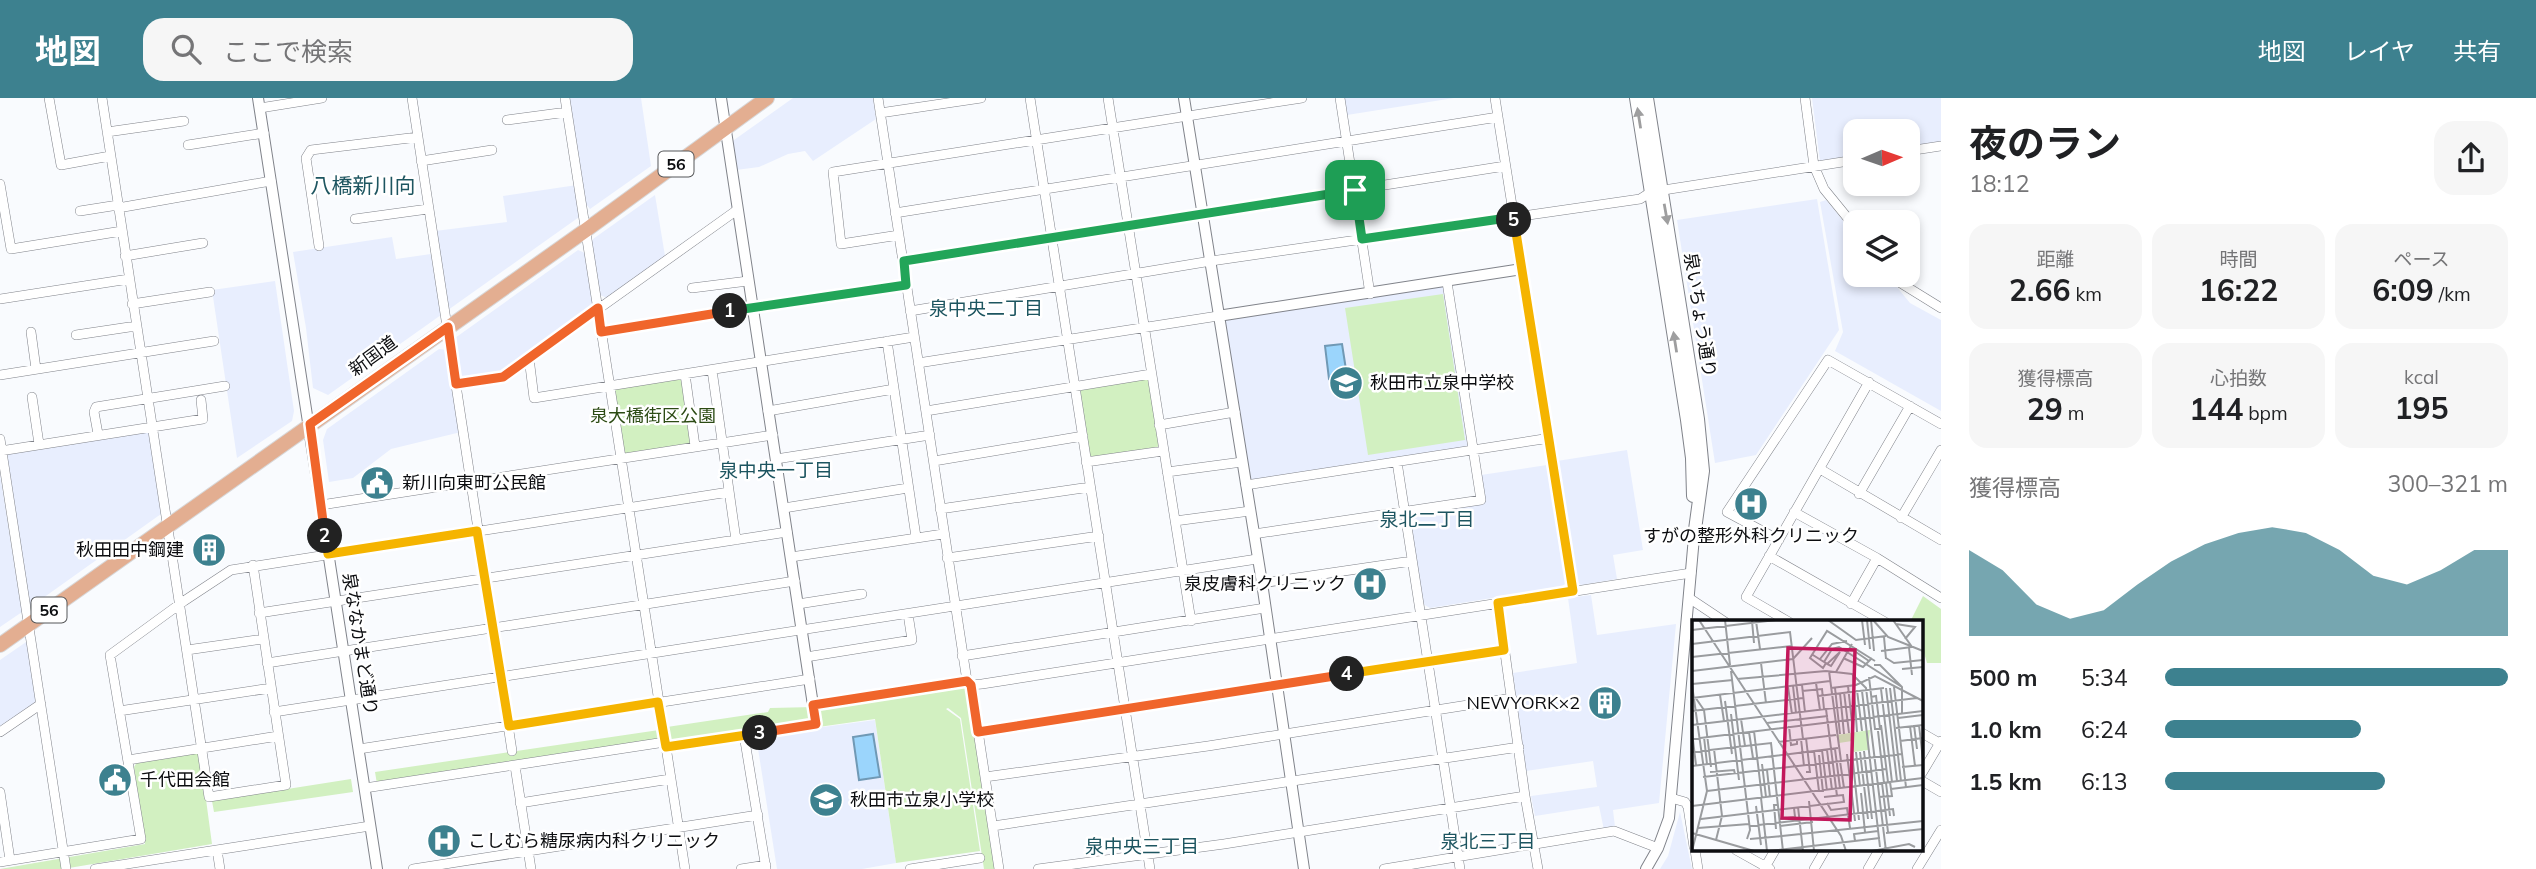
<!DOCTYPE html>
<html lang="ja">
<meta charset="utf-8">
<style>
:root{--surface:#fff;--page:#f6f6f6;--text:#202124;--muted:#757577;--accent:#3d818f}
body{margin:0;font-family:Mulish,"Noto Sans JP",sans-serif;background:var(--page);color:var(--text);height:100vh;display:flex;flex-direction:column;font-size:26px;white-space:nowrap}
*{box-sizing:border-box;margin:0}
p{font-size:23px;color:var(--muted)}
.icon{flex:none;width:38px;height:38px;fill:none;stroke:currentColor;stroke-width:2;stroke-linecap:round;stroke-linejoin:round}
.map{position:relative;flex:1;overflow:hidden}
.side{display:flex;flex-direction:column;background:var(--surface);width:595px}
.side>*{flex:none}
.needle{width:46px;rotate:88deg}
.controls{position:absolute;left:1843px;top:21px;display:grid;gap:14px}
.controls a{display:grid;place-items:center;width:77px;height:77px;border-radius:14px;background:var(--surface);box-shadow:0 4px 10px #0003;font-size:35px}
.pin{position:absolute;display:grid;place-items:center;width:60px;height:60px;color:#fff;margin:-30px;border-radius:14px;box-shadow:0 4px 10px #0006}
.km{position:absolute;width:35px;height:35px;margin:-18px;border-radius:50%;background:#222;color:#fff;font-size:19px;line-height:35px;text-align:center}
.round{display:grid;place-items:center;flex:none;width:74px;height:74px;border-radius:21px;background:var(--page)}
.overview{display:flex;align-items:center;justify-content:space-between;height:119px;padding:0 28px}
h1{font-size:38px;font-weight:700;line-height:52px}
.figures{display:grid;grid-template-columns:repeat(3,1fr);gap:10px;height:119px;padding:7px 28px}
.figures div{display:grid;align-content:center;border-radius:18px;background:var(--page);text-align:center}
.figures b{font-size:30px;font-weight:700}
.figures small{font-size:19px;font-weight:400}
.figures p{font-size:19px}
.chart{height:196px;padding:14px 28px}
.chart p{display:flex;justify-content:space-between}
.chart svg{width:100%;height:126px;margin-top:7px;fill:var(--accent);opacity:.7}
ul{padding:0 28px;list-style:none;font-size:23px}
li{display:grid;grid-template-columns:112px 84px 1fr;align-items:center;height:52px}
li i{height:18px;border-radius:9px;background:var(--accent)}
header{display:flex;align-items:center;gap:42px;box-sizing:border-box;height:98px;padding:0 35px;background:var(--accent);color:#fff}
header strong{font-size:33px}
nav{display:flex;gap:38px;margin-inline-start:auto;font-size:24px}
.search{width:490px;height:63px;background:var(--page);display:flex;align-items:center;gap:18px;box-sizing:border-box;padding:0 24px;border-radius:21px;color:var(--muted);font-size:26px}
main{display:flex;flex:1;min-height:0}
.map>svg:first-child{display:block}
.built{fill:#e8eefe}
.green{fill:#d2f0c1}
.water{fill:#9bd5fc;stroke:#7099b5;stroke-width:2}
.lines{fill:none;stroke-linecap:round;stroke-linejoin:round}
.minor-casing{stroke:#80838a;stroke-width:10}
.tertiary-casing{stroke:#80838a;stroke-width:12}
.secondary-casing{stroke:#80838a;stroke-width:14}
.primary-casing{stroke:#d8d8d9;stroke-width:16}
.minor{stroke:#fff;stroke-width:9}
.tertiary{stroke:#fff;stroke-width:10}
.secondary{stroke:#fff;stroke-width:12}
.primary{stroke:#e3ae91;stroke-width:14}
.oneway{fill:#9e9e9f}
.split-1-casing{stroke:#fff;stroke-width:14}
.split-2-casing{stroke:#fff;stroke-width:14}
.split-3-casing{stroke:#fff;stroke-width:14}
.split-4-casing{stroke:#fff;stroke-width:14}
.split-5-casing{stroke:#fff;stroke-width:14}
.split-6-casing{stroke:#fff;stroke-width:14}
.split-1{stroke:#22a559;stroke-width:9}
.split-2{stroke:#f0652b;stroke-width:9}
.split-3{stroke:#f5b400;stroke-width:9}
.split-4{stroke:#f0652b;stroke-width:9}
.split-5{stroke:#f5b400;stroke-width:9}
.split-6{stroke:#22a559;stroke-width:9}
.labels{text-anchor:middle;stroke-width:5;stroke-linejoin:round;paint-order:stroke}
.shield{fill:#fff;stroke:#555658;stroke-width:2}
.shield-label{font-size:16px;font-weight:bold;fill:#0c0d10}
.street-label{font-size:18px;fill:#0c0d10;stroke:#fff}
.poi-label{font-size:18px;fill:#0c0d10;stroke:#fff;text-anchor:start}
.park-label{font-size:18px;fill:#2c4b14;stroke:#fff}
.neighbourhood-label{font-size:19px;fill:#1d5560;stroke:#fff}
.quarter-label{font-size:21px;fill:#1d5560;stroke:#fff}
.inset-road{fill:none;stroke:#9a9c9f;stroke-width:2}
.view{fill:#c2185b;fill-opacity:0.15;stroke:#c2185b;stroke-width:3.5}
.inset-edge{fill:none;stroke:#0c0d10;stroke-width:3.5}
</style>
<header>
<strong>地図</strong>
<div class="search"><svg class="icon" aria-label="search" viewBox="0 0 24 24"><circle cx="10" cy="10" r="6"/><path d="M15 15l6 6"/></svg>ここで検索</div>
<nav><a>地図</a><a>レイヤ</a><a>共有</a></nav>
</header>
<main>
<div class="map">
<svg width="1941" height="771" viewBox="0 0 1941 771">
<rect width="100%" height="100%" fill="#f9fbfe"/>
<path class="built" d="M568 0H641L651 68 590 111 585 105Z
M793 0H873L876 21 813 63 805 53 788 56 759 69 736 72 732 45 734 42Z
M1344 0H1454L1347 17Z
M1812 0H1941V45L1908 50V33H1855V58L1820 63Z
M577 87 582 117 448 212 435 133 507 124 503 98Z
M655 97 665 158 607 200 598 196 591 146 593 141Z
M1817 101 1839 232 1756 357 1715 365 1677 122Z
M1826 102 1855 137V177H1887L1910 205 1941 222V313L1835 253 1843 234 1820 104Z
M392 139 396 161 431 156 441 217 328 297 313 290 306 230 293 154Z
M578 152 585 155 593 205 591 210 500 275 462 281 458 278 455 240Z
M275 183 294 313 292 323 237 360 212 192Z
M1447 184 1473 352 1246 387 1219 218Z
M439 251 447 252 461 334 391 351 353 380 329 384 323 342 327 331Z
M149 334 161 416 29 510 6 360 8 356Z
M1627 352 1643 452 1613 457 1617 481 1581 487 1575 482 1557 363Z
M1547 367 1566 485 1561 489 1430 510 1423 506 1410 422 1413 416 1485 405 1481 377Z
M0 376 22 514 0 529Z
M1591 497 1597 537 1676 526 1659 705 1613 712 1615 729 1604 732 1599 708 1535 718 1531 698 1597 689 1593 663 1526 673 1513 575 1577 565 1568 500Z
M29 542 39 602 0 630V562Z
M875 622 896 765 862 771H777L756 638Z
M1680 714 1692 771H1660L1668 758Z"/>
<path class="green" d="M1443 196 1465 342 1368 357 1345 210Z
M680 280 683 282 692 344 690 346 627 357 624 354 615 293 617 289Z
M1146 280 1149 282 1159 347 1156 351 1094 361 1090 358 1080 294 1082 290Z
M1923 498 1941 511V565H1927L1922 548V524H1910Z
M968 587 997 771H984L961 620 948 610 946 611 960 621 980 753 896 765 875 621 676 649 669 642 667 629 768 614 770 610 815 609Z
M659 632 660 643 377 686 375 674Z
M197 655 200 657 212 746 63 771H0L145 746 134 669 137 664Z
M351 681 353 694 214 714 212 703Z"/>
<path class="water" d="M1342 246 1347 278 1329 281 1325 248Z
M873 636 880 679 859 682 853 639Z"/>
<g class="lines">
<g class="minor-casing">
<path id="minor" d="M49 0 61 67 110 58
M102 0 209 699 286 687 253 467
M412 0 512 653
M565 0 685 771
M878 0 967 583
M1030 0 1150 771
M1108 0 1191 523
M1340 0 1370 196
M1495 0 1573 493
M1805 0 1814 68 1824 91 1855 129
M260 10 322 0
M880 15 981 0
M507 22 567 14
M107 34 184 23
M188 47 264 35
M1908 53 1941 48
M421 63 492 52
M0 86 11 151 122 133
M118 110 271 83
M80 113 118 107
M895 115 1498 19
M355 121 428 111
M899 137 841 146 833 74 1302 0
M319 148 306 60 311 52 418 39
M125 158 203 145
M904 163 1505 68
M1894 177 1899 184 1941 210
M692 190 748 183
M0 201 129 181
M132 206 210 194
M910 213 1211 163 1640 101 1651 94 1855 62
M31 234 36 271
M601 234 906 187
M76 237 136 228
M887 243 916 439
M529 260 534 300 914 239
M918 265 1218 218
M712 272 736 442
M685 276 695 348
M0 277 214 243
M456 286 503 279 737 112
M32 299 39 346
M768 313 894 291
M926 313 1151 276
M1159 327 1235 314
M98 336 94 314 96 309 225 288
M0 341 66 771
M0 353 203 321 201 302
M776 361 930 337
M934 363 1083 338
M1086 364 1163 353
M1397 364 1460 771
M1820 371 1941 442
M1167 374 1242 364
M1246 387 1550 340
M1859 396 1910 308
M321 407 773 337
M784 410 908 390
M940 411 1090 389
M1794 414 1877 460 1941 500
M1901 420 1941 352
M1175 423 1250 413
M1254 436 1481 402 1447 184
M1779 442 1727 414 1828 262 1941 326
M1769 458 1885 524
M791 459 943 436
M947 460 1099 438
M1262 485 1412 463
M1689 500 1725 524
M1498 505 1525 698 1538 771
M798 506 862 496
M1851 506 1877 460
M259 515 787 434
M1789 524 1746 499 1869 284
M187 552 263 541
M962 558 1265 510
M806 559 912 542 908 516
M267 565 795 483
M971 587 999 771
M119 613 271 590
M274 614 1257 461
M0 634 41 606
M978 634 1504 552
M1922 635 1941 646
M744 637 766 771
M666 649 816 626 813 607 967 583 971 587 982 586 1691 475
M359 651 810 581
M128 662 278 638
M515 668 531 771
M1922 675 1941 643
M985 679 1208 648 1512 600
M1922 683 1941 694
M365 690 665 644
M0 694 10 762
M1671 700 1685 704 1688 709 1694 749
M520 705 670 681
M993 728 1519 649
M217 752 220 771
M1695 752 1698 771
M1736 752 1770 771
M0 764 141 741 110 557 184 503 231 472 729 394
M95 771 370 728
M413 771 758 717
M741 771 766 767
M910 771 980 760
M1038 771 1224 746 1525 698
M1384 771 1614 733 1658 750
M1764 771 1775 752
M1814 771 1825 752
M1868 771 1879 752
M1917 771 1941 732"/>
</g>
<g class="tertiary-casing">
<path id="tertiary" d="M258 0 377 771
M721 0 813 607
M1184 0 1262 485 1304 771
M1218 218 1522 171
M1646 771 1658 750 1669 720 1694 439"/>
</g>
<g class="secondary-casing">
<path id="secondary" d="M1636 0 1687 322 1692 360 1693 398
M1647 0 1698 321 1703 373 1694 439"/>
</g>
<g class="primary-casing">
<path id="primary" d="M0 547 586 132 767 0"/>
</g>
<use href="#minor" class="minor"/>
<use href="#tertiary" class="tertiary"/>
<use href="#secondary" class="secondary"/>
<use href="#primary" class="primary"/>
</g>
<defs><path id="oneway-solid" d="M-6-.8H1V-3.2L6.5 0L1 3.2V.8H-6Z" transform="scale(1.75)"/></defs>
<g class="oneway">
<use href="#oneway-solid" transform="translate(1639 20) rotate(-99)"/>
<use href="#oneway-solid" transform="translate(1666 116) rotate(80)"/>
<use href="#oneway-solid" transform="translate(1675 244) rotate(-99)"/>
</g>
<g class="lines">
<g class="split-1-casing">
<path id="split-1" d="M730 213 906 187 904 163 1355 92"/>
</g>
<g class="split-2-casing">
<path id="split-2" d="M325 438 310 326 448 229 456 286 503 279 598 210 601 234 730 213"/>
</g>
<g class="split-3-casing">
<path id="split-3" d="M325 438 328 456 477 433 509 628 658 604 666 649 760 635"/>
</g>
<g class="split-4-casing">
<path id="split-4" d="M760 635 816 626 813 607 967 583 971 587 978 634 1347 576"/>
</g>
<g class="split-5-casing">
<path id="split-5" d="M1347 576 1504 552 1498 505 1573 493 1514 122"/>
</g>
<g class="split-6-casing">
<path id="split-6" d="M1355 92 1362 141 1514 119V122"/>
</g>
<use href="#split-1" class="split-1"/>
<use href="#split-2" class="split-2"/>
<use href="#split-3" class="split-3"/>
<use href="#split-4" class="split-4"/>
<use href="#split-5" class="split-5"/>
<use href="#split-6" class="split-6"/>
</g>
<defs>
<g id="school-disc" transform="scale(1.75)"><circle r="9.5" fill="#3d818f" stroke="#fff"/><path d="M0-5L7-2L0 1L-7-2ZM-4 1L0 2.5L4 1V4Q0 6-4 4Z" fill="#fff"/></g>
<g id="civic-disc" transform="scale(1.75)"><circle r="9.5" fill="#3d818f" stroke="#fff"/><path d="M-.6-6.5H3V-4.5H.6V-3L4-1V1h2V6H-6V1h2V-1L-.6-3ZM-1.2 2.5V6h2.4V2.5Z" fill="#fff"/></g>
<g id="hospital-disc" transform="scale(1.75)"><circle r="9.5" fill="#3d818f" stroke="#fff"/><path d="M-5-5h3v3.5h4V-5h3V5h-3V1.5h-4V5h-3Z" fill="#fff"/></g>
<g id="building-disc" transform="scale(1.75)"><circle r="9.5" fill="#3d818f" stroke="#fff"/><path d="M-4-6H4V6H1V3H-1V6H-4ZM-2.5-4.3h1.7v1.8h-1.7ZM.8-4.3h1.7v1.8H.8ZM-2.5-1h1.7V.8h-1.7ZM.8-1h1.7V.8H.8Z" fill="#fff"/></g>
</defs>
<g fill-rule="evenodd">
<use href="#school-disc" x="1346" y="285"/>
<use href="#civic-disc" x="377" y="385"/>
<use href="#hospital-disc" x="1751" y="406"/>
<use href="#building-disc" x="209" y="452"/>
<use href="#hospital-disc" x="1370" y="486"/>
<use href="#building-disc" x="1605" y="605"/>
<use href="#civic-disc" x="115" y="682"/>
<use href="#school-disc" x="826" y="702"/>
<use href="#hospital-disc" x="444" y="743"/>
</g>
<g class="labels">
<g class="shield">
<rect x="658.5" y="53.5" width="35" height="25" rx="5"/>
<rect x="31.5" y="499.5" width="35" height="25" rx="5"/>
</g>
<g class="shield-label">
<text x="676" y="72">56</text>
<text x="49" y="518">56</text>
</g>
<g class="street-label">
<text transform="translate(1700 217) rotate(81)" y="6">泉いちょう通り</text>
<text transform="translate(373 258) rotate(-36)" y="6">新国道</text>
<text transform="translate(360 546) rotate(81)" y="6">泉ななかまど通り</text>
</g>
<g class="poi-label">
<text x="1370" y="291">秋田市立泉中学校</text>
<text x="402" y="391">新川向東町公民館</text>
<text x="1751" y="444" text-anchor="middle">すがの整形外科クリニック</text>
<text x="184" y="458" text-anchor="end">秋田田中鋼建</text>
<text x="1346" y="492" text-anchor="end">泉皮膚科クリニック</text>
<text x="1580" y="611" text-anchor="end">NEWYORK×2</text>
<text x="140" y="688">千代田会館</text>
<text x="850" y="708">秋田市立泉小学校</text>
<text x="468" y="749">こしむら糖尿病内科クリニック</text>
</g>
<g class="park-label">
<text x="653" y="324">泉大橋街区公園</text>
</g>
<g class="neighbourhood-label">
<text x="986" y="217">泉中央二丁目</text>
<text x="776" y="379">泉中央一丁目</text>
<text x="1427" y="428">泉北二丁目</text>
<text x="1488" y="750">泉北三丁目</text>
<text x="1142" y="755">泉中央三丁目</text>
</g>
<g class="quarter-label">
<text x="363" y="95">八橋新川向</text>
</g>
</g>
<g transform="translate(1692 522)">
<rect width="231" height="231" fill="#f9fbfe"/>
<path d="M178 110 176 130 162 132 160 121 147 123 144 115Z" fill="#d2f0c1"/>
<path class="inset-road" d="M7 0 149 216 154 231M33 0 38 45M136 0 164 20 194 16M170 0 173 25M175 0 178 29M179 0 182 31M181 0 196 17 231 31M60 1 62 23M64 1 68 29M204 4 223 7 213 19M0 10 84 0M192 17 194 39M0 24 98 12 111 119M158 28 177 41M217 28 220 55M189 31 220 27 201 0M121 35 132 42 134 43 135 44 139 46 148 32 135 44M0 37 100 26M151 38 171 47 180 38M194 38 202 43 231 40M128 39 140 24 155 21M132 42 140 29 147 27 210 67V93M69 43 74 83M134 43 131 48 118 38 135 11 183 41M182 45H188L210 67M210 49 231 47M0 51 101 39 120 18M39 51 58 210 55 219M134 51 160 54 174 68 194 231M137 51 149 141M144 52 160 24M161 55 165 112M177 57 183 109H188L184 76 179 77M45 59 134 51M124 63 128 90M0 64 41 60M0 65 15 171 0 231M110 65 113 92M101 66 104 93M156 66 161 112M96 67 100 94M202 67 214 167M139 68 164 65 183 56 231 81M143 68 148 114M194 68 205 161M198 68 209 161M189 69 200 162M165 70 170 111M110 71 130 69 132 89M170 71 188 227M152 72 157 113M148 73 152 114M28 75 32 101M126 76 192 68M3 77 12 90 19 147M0 78 138 61M33 81 40 134M134 89 145 176M0 91 111 78M39 94 47 160M206 98 231 95M49 99 53 126M75 103 136 96M0 105 225 78M189 105 196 162M222 105 225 129M227 105 231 140M97 106 99 125 105 124V119M218 106 223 146M204 108 231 105M62 111 70 178M186 111 192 163M0 112 4 145M57 112 61 138M12 117 15 144M114 118 118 152H114M0 119 231 91M109 119 112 146M208 121 231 118M86 122 144 115M22 129 30 196 24 220M143 129 148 168M130 130 135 171M135 130 140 170M122 131 127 171M172 131 180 199M0 132 79 123 91 231M164 132 168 166M168 132 176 199M160 133 167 200M155 134 163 201M127 135 131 172M148 141 152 168M70 144 74 177M0 146 146 128M210 147 231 145M75 150 78 177M18 152 42 150 43 154M150 155 194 149M11 157 210 134M190 163 196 212M194 163 198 196M199 169 231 165M15 171 149 155M169 173 173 212M187 177 200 176 198 162M69 178 75 231M117 181 122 231M135 183 139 190 155 188 158 208M0 186 231 158M64 186 69 225M106 187 111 231M9 199 152 182 151 175 132 177M88 199 103 197 102 188M58 206 201 189 202 196M88 206 121 202M6 208 57 204M84 209 82 185H86M0 213 62 231M194 213 231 209M90 216 231 201M58 219 90 216M163 221 162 214 186 211M78 231 188 218M180 231 217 224 223 227"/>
<path class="view" d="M96 28 163 30 158 200 90 198Z"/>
<rect width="231" height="231" class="inset-edge"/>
</g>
</svg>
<div class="controls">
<a><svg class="needle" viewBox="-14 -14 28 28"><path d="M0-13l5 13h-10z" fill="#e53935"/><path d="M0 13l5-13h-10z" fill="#757577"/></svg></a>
<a><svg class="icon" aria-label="layers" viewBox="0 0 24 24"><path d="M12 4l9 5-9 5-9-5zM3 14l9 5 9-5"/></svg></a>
</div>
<div class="pin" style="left:1355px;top:92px;background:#1e9e55"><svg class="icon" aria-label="arrive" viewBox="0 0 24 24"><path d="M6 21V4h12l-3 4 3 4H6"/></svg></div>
<b class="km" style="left:730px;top:213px">1</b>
<b class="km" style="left:325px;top:438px">2</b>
<b class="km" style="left:760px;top:635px">3</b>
<b class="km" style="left:1347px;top:576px">4</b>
<b class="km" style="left:1514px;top:122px">5</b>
</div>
<section class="side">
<div class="overview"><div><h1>夜のラン</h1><p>18:12</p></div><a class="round"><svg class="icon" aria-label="share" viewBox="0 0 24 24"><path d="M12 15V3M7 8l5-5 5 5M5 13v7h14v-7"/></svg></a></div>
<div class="figures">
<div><p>距離</p><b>2.66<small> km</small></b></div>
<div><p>時間</p><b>16:22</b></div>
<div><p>ペース</p><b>6:09<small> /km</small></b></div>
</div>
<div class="figures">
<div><p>獲得標高</p><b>29<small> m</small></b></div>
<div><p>心拍数</p><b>144<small> bpm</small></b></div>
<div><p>kcal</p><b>195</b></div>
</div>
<div class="chart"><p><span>獲得標高</span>300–321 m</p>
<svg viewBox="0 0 160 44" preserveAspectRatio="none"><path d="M0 44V14L10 21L20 33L30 38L40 35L50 26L60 18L70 12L80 8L90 6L100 8L110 14L120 23L130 26L140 21L150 14L160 14V44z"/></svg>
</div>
<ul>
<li><b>500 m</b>5:34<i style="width:100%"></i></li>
<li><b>1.0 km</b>6:24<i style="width:57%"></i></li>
<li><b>1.5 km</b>6:13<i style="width:64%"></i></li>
</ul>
</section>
</main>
